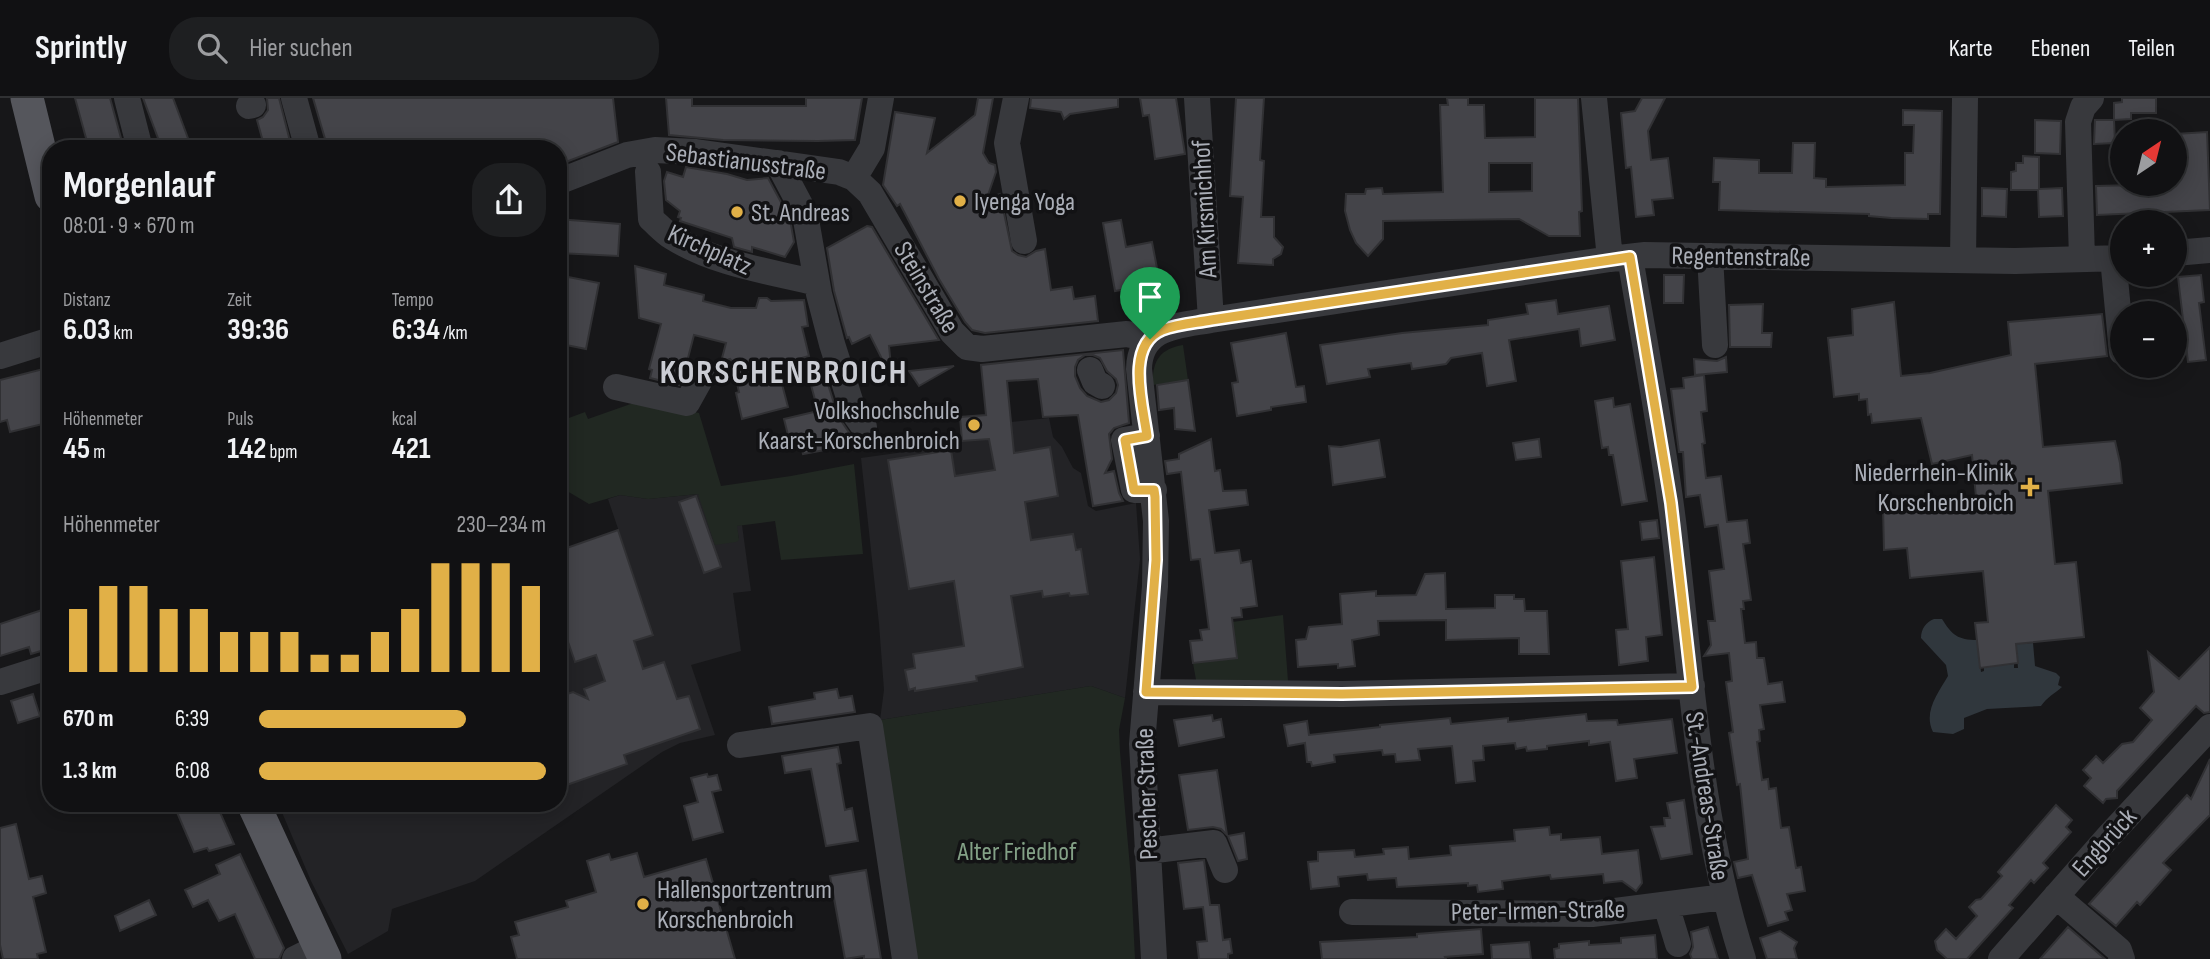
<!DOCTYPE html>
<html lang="de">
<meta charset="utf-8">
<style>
:root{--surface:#111113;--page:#1e1f21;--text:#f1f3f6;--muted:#9c9da0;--line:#303133;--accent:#e1b047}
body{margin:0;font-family:"Sofia Sans Condensed",sans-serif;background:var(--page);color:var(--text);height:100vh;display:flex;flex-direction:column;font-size:26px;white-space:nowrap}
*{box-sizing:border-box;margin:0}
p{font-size:23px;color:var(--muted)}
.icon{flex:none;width:38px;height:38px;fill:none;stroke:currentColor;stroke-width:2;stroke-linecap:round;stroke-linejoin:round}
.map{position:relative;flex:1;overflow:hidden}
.side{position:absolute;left:42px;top:42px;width:525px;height:672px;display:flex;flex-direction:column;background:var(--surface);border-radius:28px;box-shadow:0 4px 18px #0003,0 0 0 2px var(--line)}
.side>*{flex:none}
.needle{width:46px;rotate:35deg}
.fabs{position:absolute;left:2110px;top:21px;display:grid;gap:14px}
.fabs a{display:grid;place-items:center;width:77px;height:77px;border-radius:50%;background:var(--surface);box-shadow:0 4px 18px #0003,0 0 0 2px var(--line);font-size:35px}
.pin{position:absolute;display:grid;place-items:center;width:60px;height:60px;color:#fff;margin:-72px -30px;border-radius:50% 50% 50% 0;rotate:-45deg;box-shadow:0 0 7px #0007}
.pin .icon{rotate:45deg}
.round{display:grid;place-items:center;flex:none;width:74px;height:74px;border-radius:28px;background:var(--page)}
.head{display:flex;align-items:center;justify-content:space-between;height:119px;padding:0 21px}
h1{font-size:38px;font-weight:700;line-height:52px}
.metrics{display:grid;grid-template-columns:repeat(3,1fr);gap:10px;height:119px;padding:7px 21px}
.metrics div{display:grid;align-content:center}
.metrics b{font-size:30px;font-weight:700}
.metrics small{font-size:19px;font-weight:400}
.metrics p{font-size:19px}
.chart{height:196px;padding:14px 21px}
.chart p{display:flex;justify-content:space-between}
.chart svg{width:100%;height:126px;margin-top:7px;stroke:var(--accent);stroke-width:6}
ul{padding:0 21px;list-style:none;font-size:23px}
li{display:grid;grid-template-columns:112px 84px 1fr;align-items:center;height:52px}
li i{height:18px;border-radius:9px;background:var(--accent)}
header{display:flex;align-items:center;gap:42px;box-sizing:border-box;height:98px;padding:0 35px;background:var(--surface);border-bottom:2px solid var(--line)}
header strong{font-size:33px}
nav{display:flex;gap:38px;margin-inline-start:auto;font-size:24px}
.search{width:490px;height:63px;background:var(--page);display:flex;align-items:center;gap:18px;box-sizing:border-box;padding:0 24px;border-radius:28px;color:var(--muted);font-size:26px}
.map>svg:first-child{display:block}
.built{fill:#232326}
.green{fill:#212822}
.water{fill:#30373d}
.building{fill:#444449;stroke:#313134;stroke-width:2;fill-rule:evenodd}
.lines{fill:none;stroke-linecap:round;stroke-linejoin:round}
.minor{stroke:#38393d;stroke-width:26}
.major{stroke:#55565c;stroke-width:33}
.route-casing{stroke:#fff;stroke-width:14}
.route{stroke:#e1b047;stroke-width:9}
.poi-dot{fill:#e1b047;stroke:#121214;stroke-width:2.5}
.labels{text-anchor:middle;stroke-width:7;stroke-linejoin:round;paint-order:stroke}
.street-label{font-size:26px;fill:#aaaeb7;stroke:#121214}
.poi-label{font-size:26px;fill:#aaaeb7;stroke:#121214;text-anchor:start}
.park-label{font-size:26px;fill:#83a086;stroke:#121214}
.district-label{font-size:33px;font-weight:bold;letter-spacing:2px;fill:#cbcdd4;stroke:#121214}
</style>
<header>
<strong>Sprintly</strong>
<div class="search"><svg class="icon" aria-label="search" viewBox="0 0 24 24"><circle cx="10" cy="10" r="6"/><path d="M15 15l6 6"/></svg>Hier suchen</div>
<nav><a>Karte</a><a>Ebenen</a><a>Teilen</a></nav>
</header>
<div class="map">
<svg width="2210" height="861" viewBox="0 0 2210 861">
<rect width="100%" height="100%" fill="#171719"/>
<path class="built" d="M1049 320 1053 339 1062 349 1073 370 1081 375 1088 408 1096 413 1136 405 1140 461 1125 600 1091 588 880 622 884 592 879 526 861 360 954 347 962 343 1012 338 1011 324Z
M698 396 739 441 736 428 742 427 751 493 733 495 741 553 691 567 715 637 680 645 662 654 475 783 392 811 388 833 348 856 311 783 278 705H558V512L574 564 654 537 608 401 620 397 648 401Z"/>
<path class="green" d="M1183 247 1188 282 1153 287C1152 264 1159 251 1183 247Z
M642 302 699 315 721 388 791 378 854 366 863 456 781 462 775 423 737 428 739 442 736 444 715 447 698 396 648 401 620 397 589 406 567 393 558 369V324L585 314 588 321Z
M1283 517 1288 583 1196 582 1193 565 1237 560 1232 524Z
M1091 588 1125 600 1119 632 1120 654 1131 781 1135 861H914L880 622Z"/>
<path class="water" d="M1934 521H1942C1952 537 1958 542 1977 542L1981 574 1984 573V569L2014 566V570H2018L2016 546 2033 545 2035 568 2056 575 2060 579 2058 587 2062 589C2054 596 2047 599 2041 608L1987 611 1964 620V631L1953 636 1933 634C1923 614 1938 595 1948 578L1946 567 1921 540C1921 531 1926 524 1934 521Z"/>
<path class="building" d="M75 0H110L124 51H89Z
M143 0H173L192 51H162Z
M267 0H279L292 51H265L257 22 263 19 268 12Z
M313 0H613L618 44 558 67V51H328Z
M666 0H692V8H806V0H862L855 42 818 43 723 42 669 37Z
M978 0H993L983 55 989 65 995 67 996 74 987 100 1000 96 1012 153 1018 157 1026 159 1036 153 1045 151 1051 192 1072 189 1074 201 1095 198 1098 223 985 235 972 232 965 224 939 181 900 106 897 108 883 87 895 14 935 20 927 55 975 17Z
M1031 0H1118V9L1070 16 1064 21 1061 14 1030 10Z
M1140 0H1176L1185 56 1155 61 1149 17 1143 18Z
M1236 0H1264L1260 62 1264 63 1261 119H1274V139L1283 149 1281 156 1273 161V167L1238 165 1243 99 1230 98Z
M1447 0H1468V7H1484L1485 40 1535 39V0H1578L1582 113 1579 114 1580 138H1549L1519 121 1383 123V141L1368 158 1356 145 1350 132 1345 113 1346 96H1365L1366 91 1382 90 1383 96 1443 94 1440 7H1448ZM1489 65H1532V93L1489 94Z
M1642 0H1665L1648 33 1651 62 1668 60 1673 100 1652 102 1654 117 1636 119 1631 69 1626 70 1621 15 1635 13Z
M2122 0H2156V15H2131V21L2114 22V5L2122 4Z
M1903 12 1942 13 1940 116H1928V121L1891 120 1869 118V116L1719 112 1720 84H1713L1714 60 1759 62V75H1792L1793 45H1815L1814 80 1826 81V89L1905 87V55H1913L1914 27H1903Z
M2035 22 2061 23 2060 56 2035 55Z
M2095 22H2114L2115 45 2094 46Z
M2207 34 2210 112 2097 117 2096 88 2175 86V36Z
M2023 58 2039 59V91L2062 90 2063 118 2039 119 2038 92H2011V74L2016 73V65H2023Z
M686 69 727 76 747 82 768 80 790 121 794 144 785 159 752 149V154L734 149 732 140 680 123 681 120 678 119 680 113 666 102 664 83 667 74 683 79Z
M1982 90 2007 91 2006 119 1982 118Z
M558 121 620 126 618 158 558 155Z
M1121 122 1126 149 1152 144 1161 191 1144 194 1143 188 1115 193 1103 125Z
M867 128 872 129 939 242 889 248 892 278 891 279 870 237 852 246 849 239 847 240 834 193 827 150Z
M635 168 666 176 664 187 704 197 703 203 731 210H756L759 200H767L771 203 804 202 808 228 802 229 809 258 777 267 788 309 742 321 736 295 739 294 732 263 730 261 721 264 726 245 694 237 683 279 679 287 650 280 652 272 649 271 661 226 639 220Z
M558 177 599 185 586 251 561 246 562 236H558Z
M1664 177H1684L1683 205H1664Z
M2201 177 2204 204 2199 205 2206 262 2188 264 2178 179Z
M1556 202 1558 216 1609 208 1615 242 1581 248 1579 231 1509 242 1516 283 1487 288 1482 255 1451 260 1446 266 1412 271 1411 265 1368 271 1370 279 1327 286 1320 247 1402 235 1488 227V222L1528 216 1526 206Z
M1894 204 1901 278 1930 275 2011 257 2008 224 2102 216 2107 258 2035 266 2043 349 2115 343 2120 365 2122 385 2048 393 2055 466 2076 464 2084 539 2016 546 2018 565 1980 570 1975 525 1988 524 1983 473 1910 480 1907 450 1884 452 1883 410 1976 399 1972 357 1932 366 1921 320 1872 325 1871 316 1868 317 1867 301 1859 302V296L1834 299 1828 240 1853 237 1852 211Z
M1763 206 1762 235H1772L1771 249H1730L1729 207Z
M1286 235 1296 289 1304 288 1306 304 1271 309V312L1237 318 1232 285 1238 284 1231 245Z
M1123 252 1129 325 1114 330 1109 336 1112 361 1105 375 1114 373 1119 395 1123 403 1093 408 1078 317 1043 319 1038 281 1007 283 1014 355 1050 349 1058 398 1025 404 1031 442 1073 436 1076 452 1081 451 1088 496 1070 498 1069 495 1043 499 1042 493 1011 498 1023 569 976 578 977 583 915 593V590L909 592 905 572 915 570 913 556 964 548 954 483 909 491 888 362 951 352 955 378 995 372 989 341 962 343 960 319 986 317 981 267ZM1093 257 1100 260 1107 273 1116 281 1118 287 1116 295 1109 302 1101 304 1087 298 1080 290 1075 278V269L1078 262 1085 257Z
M1726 259 1727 274 1695 277 1694 261 1717 263Z
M954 268 919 288 909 273Z
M51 269V324L10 334 7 322 0 324V282Z
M1704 277 1707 313 1701 314 1705 345 1702 346 1706 380 1721 378 1727 424 1747 422 1750 445 1743 446 1751 502 1743 503 1744 511H1741L1745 545 1756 544 1757 560H1764L1768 586 1782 584 1785 604 1760 607 1764 631 1759 632 1760 643 1757 644 1762 682 1768 681 1769 691 1776 690 1781 730 1789 729 1796 770 1801 769 1805 793 1787 796 1792 812 1785 814 1788 822 1768 828 1752 777 1738 780 1734 764 1748 761 1740 686 1737 687 1729 635 1733 634 1726 584 1732 583 1729 555 1704 558 1711 547 1708 523H1715L1709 473 1724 471 1718 427 1705 429 1700 397 1686 399 1683 354H1679L1676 331 1671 291 1684 290 1683 280Z
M1188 282 1195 333 1175 331 1174 310 1159 312 1157 287Z
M827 283 838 318 852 339 835 342 836 350 803 356 799 339 789 341 784 321 818 313 811 287Z
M1613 300 1614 309 1630 306 1647 403 1622 407 1613 357H1609L1608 349 1602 350 1595 303Z
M1211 341 1215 373 1220 372 1223 393 1246 392 1248 407 1209 412 1215 455 1239 452 1241 465 1251 463 1257 508 1241 510 1242 519 1232 520 1237 560 1193 565 1190 543 1202 542 1200 532 1209 531 1200 461 1191 462 1181 374 1167 376 1165 363 1179 361V356Z
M1539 341 1541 359 1516 362 1513 345Z
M1379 342 1385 379 1333 387 1329 348 1341 349Z
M696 398 721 469 704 475 679 404Z
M1657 422 1659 440 1642 442 1640 424Z
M618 432 653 537 634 543 643 571 664 564 677 601 689 598 700 631 624 657 627 666 558 690V599L573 594 588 601 584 591 605 583 596 557 575 564 558 515V453Z
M1654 459 1662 537 1646 539 1648 563 1619 567 1616 532 1628 531 1621 463Z
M1445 475 1446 511 1495 510V497H1514V501H1524L1525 513H1547L1549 556H1519V540L1446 542V522L1378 523 1379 537 1352 542 1355 568 1338 570V566L1298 569 1296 542 1306 541 1309 529 1342 526 1340 496 1376 493V498L1416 497 1425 476Z
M51 509V550L31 556 29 549 0 558V526Z
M2210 549V614L2204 615 2196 608 2117 693V700L2106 701 2103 705 2084 688 2091 680 2083 672 2096 658 2103 665 2122 646 2133 644 2152 622 2140 610 2154 594 2148 554 2179 581Z
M837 591 839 600 852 598 855 614 772 626 769 609 815 601 814 595Z
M33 596 40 618 18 625 11 603Z
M1586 616 1587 623 1617 622 1618 627 1672 621 1677 655 1634 661 1637 680 1616 683 1610 644 1589 647V643L1547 648V651L1527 653 1526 649 1516 651 1515 645 1483 648 1484 662 1473 663 1475 683 1456 685 1452 648 1418 651 1420 662 1396 664 1395 656 1383 657 1382 652 1334 657 1335 664 1312 668 1311 664H1307L1305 645 1288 648 1284 627 1307 623 1309 637 1380 629V627L1450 620 1451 626 1508 620V624Z
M1212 617 1213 623 1221 621 1224 639 1179 648 1174 622Z
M838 649 841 665 837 666 845 712 852 710 858 743 826 748 811 671 785 675 782 658Z
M2210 661V717L2163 765 2171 772 2140 807 2137 804 2116 828 2089 806 2187 697 2191 701Z
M1217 672 1227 737 1221 731 1213 729 1188 732 1179 677Z
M707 676 708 679 717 677 721 692 712 694 723 734 693 742 684 708 698 704 691 680Z
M1684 702 1692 756 1661 761 1651 729 1665 728 1664 720H1670L1667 705Z
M173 705H216L234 746 209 753 207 750 194 754Z
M2056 707 2072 722 2066 729 2071 734 2043 765 2048 770 2034 785 2031 782 2009 807 2013 810 1967 861H1947L1937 852 1935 843 1946 831 1956 841 1977 818 1969 809 1976 802 1981 801 2002 778 1998 774Z
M16 726 29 781 42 778 46 795 33 799 46 854 37 856 38 861H3L0 847V730Z
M1549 729 1550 737 1561 736V742L1600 739 1602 756 1638 752 1642 785 1636 793 1622 783 1604 785 1603 776 1551 781 1550 777 1502 783 1503 791 1478 794 1477 787 1468 788V785L1397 789 1396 780 1368 782 1367 776 1338 779 1339 788 1311 791 1308 764 1318 763V754L1354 752 1355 759 1384 756 1383 751 1408 749 1409 761 1451 757 1450 748 1515 743 1514 732Z
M1244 735 1247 761 1238 763 1228 738Z
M637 755 644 779 706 761 735 861H517L511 839 519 837 515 824 568 809 566 803 596 794 587 763 609 756 611 762Z
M240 756 284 850 279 861H255L235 816 219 823 208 802 193 809 185 792 220 776 216 767Z
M1204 762 1210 807H1219L1223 842 1230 841 1232 855 1228 856V861H1199L1197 844 1207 843 1203 809 1184 811 1178 765Z
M866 772 881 861H864V858L845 861 830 778Z
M149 802 156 817 120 833 115 818Z
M1708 829 1718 861H1692L1690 856 1693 849 1691 834Z
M2068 829 2105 861H2040Z
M1481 831 1483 856 1445 859 1446 861H1322L1320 844 1417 839V836Z
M1780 833 1797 844 1794 850 1797 861H1767L1760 840Z
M1655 837 1657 861H1555L1554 851 1559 850V846L1589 843V847L1621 845V840Z
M1529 844 1531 861H1492L1491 847Z"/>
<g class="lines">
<path class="minor" d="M127 0 140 51
M294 0 308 51
M1016 0 1007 45 1024 143
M1197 0 1211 222
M1594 0 1610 161
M249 8 253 7
M778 65 805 116 819 196 832 246 854 315 864 329
M648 74 651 121C658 127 664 134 672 139 715 166 768 173 817 185
M854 80 872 50 881 0
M558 84 627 57 655 52 696 54 839 74 854 80 870 95 952 234 967 249 982 251 1127 236 1150 241
M2175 155 2210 152
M1710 158 1715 247
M1630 159C1645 249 1663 340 1674 431 1691 573 1699 725 1743 861
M2113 160 2122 254
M2082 161 2078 24 2083 9 2091 0
M1963 162 1965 0
M0 258 51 242
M1090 272 1095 284 1102 288
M616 289 687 305 702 278
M1147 338 1124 342 1134 392H1154
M0 584 51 568
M1146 594 1342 596 1692 588
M740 647 870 628 905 861
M1147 753 1214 745 1225 772
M2056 798 2119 852 2122 861
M1666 807 1678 846
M1352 814 1592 816 1724 799
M295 861 319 849
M1154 861 1142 646 1155 488 1156 423 1139 271C1140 228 1178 228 1211 222L1610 161 1645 157 2015 163 2123 160
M2001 861 2109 738 2210 629"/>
<path class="major" d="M27 0 51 98
M253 705 325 861"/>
</g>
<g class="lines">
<g class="route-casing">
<path id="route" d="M1630 159 1671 405 1692 589 1342 596 1146 594 1156 462 1155 399 1154 392H1134L1125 342 1147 338C1143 307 1125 247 1162 232 1178 226 1195 225 1211 222Z"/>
</g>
<use href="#route" class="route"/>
</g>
<g class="poi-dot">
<circle cx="960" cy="103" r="7"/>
<circle cx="737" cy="114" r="7"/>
<circle cx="974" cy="327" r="7"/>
<path d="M2026.5 378.5h7v7h7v7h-7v7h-7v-7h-7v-7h7z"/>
<circle cx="643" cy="806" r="7"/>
</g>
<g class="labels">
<g class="street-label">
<text transform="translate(746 63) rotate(7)" y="9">Sebastianusstraße</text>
<text transform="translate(1204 111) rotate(-93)" y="9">Am Kirsmichhof</text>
<text transform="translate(710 151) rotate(24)" y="9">Kirchplatz</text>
<text transform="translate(1741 158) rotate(1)" y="9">Regentenstraße</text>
<text transform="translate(927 189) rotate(59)" y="9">Steinstraße</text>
<text transform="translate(1146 696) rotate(-92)" y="9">Pescher Straße</text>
<text transform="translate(1708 698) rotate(81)" y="9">St.-Andreas-Straße</text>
<text transform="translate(2104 744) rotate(-48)" y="9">Engbrück</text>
<text transform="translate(1538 812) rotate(-1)" y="9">Peter-Irmen-Straße</text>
</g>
<g class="poi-label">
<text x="974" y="112">Iyenga Yoga</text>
<text x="751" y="123">St. Andreas</text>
<text x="960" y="321" text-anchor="end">Volkshochschule<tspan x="960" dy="30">Kaarst-Korschenbroich</tspan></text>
<text x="2014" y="383" text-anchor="end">Niederrhein-Klinik<tspan x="2014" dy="30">Korschenbroich</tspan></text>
<text x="657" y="800">Hallensportzentrum<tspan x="657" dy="30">Korschenbroich</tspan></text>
</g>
<g class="park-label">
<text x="1017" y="762">Alter Friedhof</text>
</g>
<g class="district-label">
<text x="784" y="285">KORSCHENBROICH</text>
</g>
</g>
</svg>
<div class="fabs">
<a><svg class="needle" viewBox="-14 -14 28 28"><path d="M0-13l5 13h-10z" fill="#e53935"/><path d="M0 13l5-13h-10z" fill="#9c9da0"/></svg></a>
<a>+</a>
<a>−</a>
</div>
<div class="pin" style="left:1150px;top:241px;background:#1e9e55"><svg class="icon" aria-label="arrive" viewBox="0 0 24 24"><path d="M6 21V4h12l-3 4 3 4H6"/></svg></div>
<section class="side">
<div class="head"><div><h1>Morgenlauf</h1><p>08:01 · 9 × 670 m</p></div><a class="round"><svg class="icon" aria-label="share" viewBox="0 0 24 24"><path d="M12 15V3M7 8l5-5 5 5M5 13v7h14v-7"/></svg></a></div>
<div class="metrics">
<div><p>Distanz</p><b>6.03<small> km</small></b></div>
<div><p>Zeit</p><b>39:36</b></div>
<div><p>Tempo</p><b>6:34<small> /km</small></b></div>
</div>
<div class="metrics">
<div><p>Höhenmeter</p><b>45<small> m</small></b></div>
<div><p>Puls</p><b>142<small> bpm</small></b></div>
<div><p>kcal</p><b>421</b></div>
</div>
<div class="chart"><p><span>Höhenmeter</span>230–234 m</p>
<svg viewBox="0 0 160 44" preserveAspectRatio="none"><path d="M5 44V22M15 44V14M25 44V14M35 44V22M45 44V22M55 44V30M65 44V30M75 44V30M85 44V38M95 44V38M105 44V30M115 44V22M125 44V6M135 44V6M145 44V6M155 44V14"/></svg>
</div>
<ul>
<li><b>670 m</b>6:39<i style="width:72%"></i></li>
<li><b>1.3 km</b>6:08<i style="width:100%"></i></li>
</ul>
</section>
</div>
